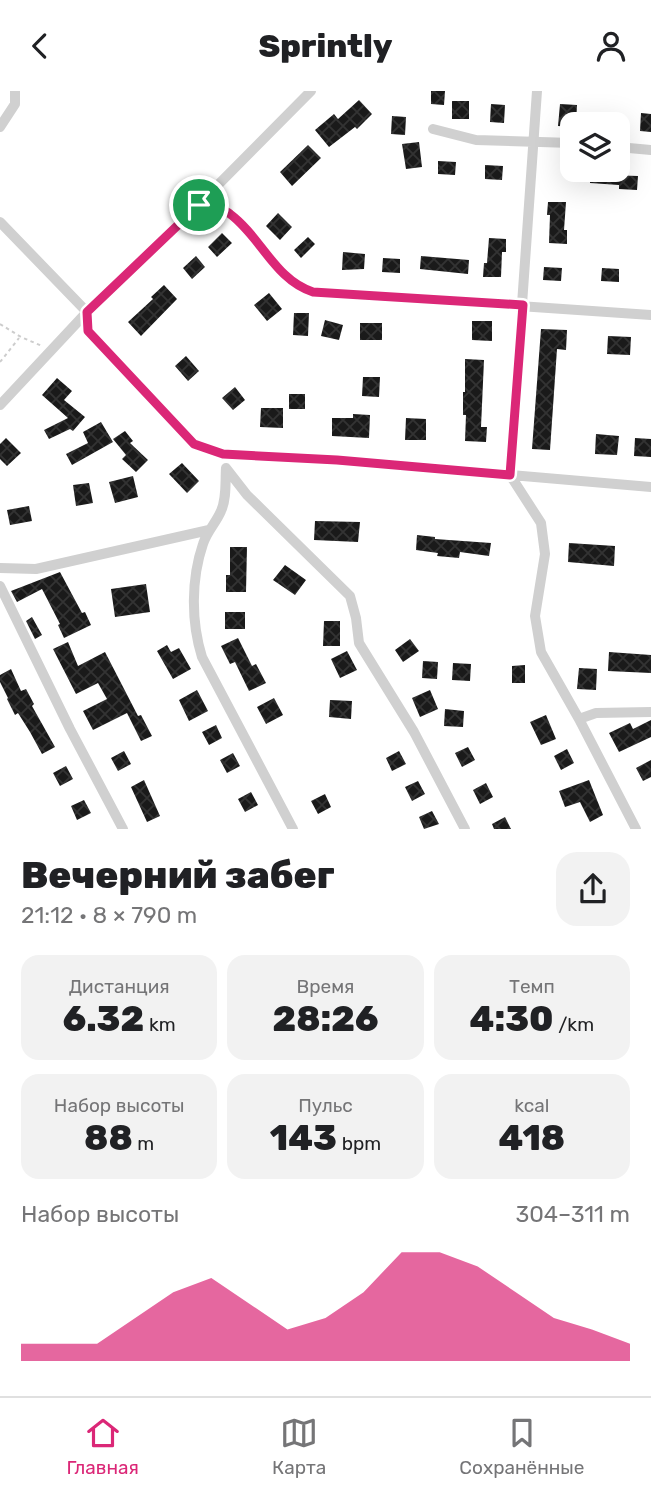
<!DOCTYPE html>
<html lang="ru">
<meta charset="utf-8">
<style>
:root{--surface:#fff;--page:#f2f2f2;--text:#202124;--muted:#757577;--line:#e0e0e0;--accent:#db2777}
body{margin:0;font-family:Rubik,sans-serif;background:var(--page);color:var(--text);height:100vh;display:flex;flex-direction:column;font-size:26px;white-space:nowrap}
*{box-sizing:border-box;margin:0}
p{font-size:23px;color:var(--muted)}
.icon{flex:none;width:38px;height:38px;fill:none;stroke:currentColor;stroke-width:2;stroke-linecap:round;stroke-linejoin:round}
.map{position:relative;height:738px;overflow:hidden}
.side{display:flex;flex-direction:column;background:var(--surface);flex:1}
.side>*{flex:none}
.fabs{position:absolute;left:560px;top:21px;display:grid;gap:14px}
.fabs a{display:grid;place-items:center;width:70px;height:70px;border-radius:14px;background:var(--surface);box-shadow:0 7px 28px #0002;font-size:35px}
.pin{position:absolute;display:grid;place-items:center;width:60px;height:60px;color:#fff;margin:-30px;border:4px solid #fff;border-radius:50%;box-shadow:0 2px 7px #0007}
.round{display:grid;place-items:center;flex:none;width:74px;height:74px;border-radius:21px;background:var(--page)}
.headline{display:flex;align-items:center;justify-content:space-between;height:119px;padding:0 21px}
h1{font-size:38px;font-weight:800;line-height:52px}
.metrics{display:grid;grid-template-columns:repeat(3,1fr);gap:10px;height:119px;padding:7px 21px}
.metrics div{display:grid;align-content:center;border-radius:18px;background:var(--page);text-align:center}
.metrics b{font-size:35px;font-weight:800}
.metrics small{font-size:19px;font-weight:400}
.metrics p{font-size:19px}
.chart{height:196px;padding:14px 21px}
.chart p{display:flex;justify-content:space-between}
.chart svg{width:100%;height:126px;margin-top:7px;fill:var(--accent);opacity:.7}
header{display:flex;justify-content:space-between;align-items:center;height:91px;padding:0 21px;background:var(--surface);font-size:32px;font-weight:800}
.dock{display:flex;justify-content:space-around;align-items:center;height:98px;border-top:2px solid var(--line);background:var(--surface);font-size:19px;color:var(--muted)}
.dock a{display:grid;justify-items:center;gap:4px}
.dock .selected{color:var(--accent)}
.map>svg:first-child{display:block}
.building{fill:url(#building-cross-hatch)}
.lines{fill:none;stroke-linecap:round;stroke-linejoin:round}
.path{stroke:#cdcdcd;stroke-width:2;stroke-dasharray:3.5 3.5;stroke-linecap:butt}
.minor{stroke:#d0d0d0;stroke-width:10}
.route-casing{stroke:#fff;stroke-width:14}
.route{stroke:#db2777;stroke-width:9}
</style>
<header><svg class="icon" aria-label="back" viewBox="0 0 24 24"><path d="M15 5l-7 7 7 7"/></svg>Sprintly<svg class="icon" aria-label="person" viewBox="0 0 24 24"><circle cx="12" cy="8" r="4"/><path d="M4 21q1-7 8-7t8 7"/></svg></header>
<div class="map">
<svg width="651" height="738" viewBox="0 0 651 738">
<defs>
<pattern id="building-cross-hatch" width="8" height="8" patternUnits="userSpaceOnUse" patternTransform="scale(1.75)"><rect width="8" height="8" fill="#1a1a1a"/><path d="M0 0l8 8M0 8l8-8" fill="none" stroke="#333"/></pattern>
</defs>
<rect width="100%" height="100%" fill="#fff"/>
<path class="building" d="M431 0H445L444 14 431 13Z
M359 9 372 23 357 38 355 36 329 56 315 39 334 23 338 28Z
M452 10H469V28H452Z
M491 13 505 14 504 32 490 31Z
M560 13 577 14 576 33H572V36L558 35Z
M641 22 651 23V41L640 40Z
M392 25 406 26 405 44 391 43Z
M419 51 422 76 406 78 402 53Z
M308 54 321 67 292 95 280 81Z
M438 70 456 71 455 84 438 83Z
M485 74 503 75 502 89 485 88Z
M590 79 608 80V84L638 85 637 99 619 98V94L590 92Z
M548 111H566L564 139H567V153L549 152 550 124H547Z
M278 122 292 136 280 149 266 135Z
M222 142 232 152 217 166 208 156Z
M308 146 315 153 301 167 294 159Z
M489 147 506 148V161H502L501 186H483L484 172H487Z
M343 161 365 163 364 178 342 179Z
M196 165 205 176 192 188 183 177Z
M421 165 469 169 468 183 420 178Z
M383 167 400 168V182L382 181Z
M544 176 562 177 561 190 543 189Z
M602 177 619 178V191L601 190Z
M164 194 177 208 141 245 128 231 153 208 151 206Z
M269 202 282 218 267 230 254 214Z
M294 222H309L308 245 293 244Z
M325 229 343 234 339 249 321 245Z
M472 230H492V250L472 249Z
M360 232H382V249H360Z
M541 238 567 239 566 259 557 258 550 359 532 358Z
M608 245 631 246 630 264 607 263Z
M186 265 199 280 188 290 175 275Z
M465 268 484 269 481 336H487L486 351 465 350 466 324H463V301H465Z
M363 286H380L379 306 362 305Z
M57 287 72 300 64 309 85 326 73 340 70 338 49 348 44 339 68 327 42 304Z
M235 296 245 309 233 319 222 307Z
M289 303H305V318H289Z
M261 317H283V337L260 336Z
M353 323 370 324 369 347 332 345V327H353Z
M406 327 426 328V349H405Z
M101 331 113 351 72 374 66 363 88 352 83 341Z
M125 340 133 350 130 352 148 369 136 381 122 368 126 364 113 348Z
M596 343 619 345 617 364 595 363Z
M6 347 21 362 7 375 0 368V353Z
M635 347 651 348V366L634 365Z
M182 372 199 390 187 402 169 383Z
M133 385 138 406 115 412 109 391Z
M89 392 93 412 76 415 73 394Z
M29 415 32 430 10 434 7 419Z
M315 430 360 431 358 451 314 449Z
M417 444 435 446V448L491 452 489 465 460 461 459 467 437 465 438 462 416 459Z
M569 452 615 455 614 475 568 471Z
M230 456H247L246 501H226V484H230Z
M285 474 306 489 295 504 273 489Z
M60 481 82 522 85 521 91 534 64 547 58 534 60 533 42 498 17 511 11 500Z
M146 493 150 521 115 526 111 498Z
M225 521H245V538H225Z
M32 526 42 544 35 548 26 530Z
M324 530H340V555H323Z
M238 547 252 575 256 573 266 592 249 600 235 571 230 573 221 555Z
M410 548 419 560 403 571 395 559Z
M68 551 78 575 105 561 138 625 141 624 152 645 141 650 127 622 93 639 83 620 107 608 98 592 76 603 53 558Z
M167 554 171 561 179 557 191 578 173 588 157 560Z
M347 560 357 579 340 587 331 568Z
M609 561 651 564V582L608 580Z
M423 570 438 571 437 588 422 587Z
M453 572 471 573 470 590 452 589Z
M525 574V592H512V575Z
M579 577 597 578 596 599 577 598Z
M11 578 21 600 26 598 34 613 32 615 55 656 42 663 30 641 18 622 15 624 7 608 8 607 0 591V584Z
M197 599 208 620 189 630 179 609Z
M430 599 438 618 420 626 412 607Z
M274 607 283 624 266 633 257 616Z
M330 609 352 610 351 628 329 626Z
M445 618 464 620 463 636 444 635Z
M546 624 556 648 541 654 530 631Z
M651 629V646L619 661 609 642 630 632 633 638Z
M216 634 222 647 209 654 202 641Z
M468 656 475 669 462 676 455 662Z
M567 658 574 672 561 679 554 665Z
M124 660 131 673 118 680 111 667Z
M399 660 406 673 392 680 386 667Z
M233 662 240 675 227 682 220 669Z
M651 669V686L643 690 636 677Z
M66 675 73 688 60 695 53 682Z
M144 689 160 725 147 731 131 696Z
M589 689 603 724 590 731 580 711 565 716 559 700Z
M418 690 425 703 412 710 405 696Z
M486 692 493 706 480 713 473 699Z
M251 701 258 714 245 721 238 708Z
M325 703 331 716 318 723 311 710Z
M84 709 91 722 77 729 71 715Z
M432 720 439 733 424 738 419 726Z
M505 726 511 738H494L492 733Z"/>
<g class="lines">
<path class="path" d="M0 233 21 246 42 255
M0 271 19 247"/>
<path class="minor" d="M537 0 510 384 541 432 545 463 535 525 541 561 579 628 636 738
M0 36 15 13V0
M433 38 476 49 572 52
M618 56 651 59
M199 113C209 116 222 117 230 123 261 146 275 189 313 201L651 224
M0 131 87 221 88 240 194 353 223 364 337 369 651 396
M0 314 87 221 199 113 311 0
M226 377 247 404 350 505 356 527 359 552 414 641 465 738
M226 377C225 390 227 407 221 420 216 432 207 440 203 453 191 488 191 531 202 566L293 738
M0 477 36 478 209 439
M0 495 70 638 123 738
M579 628 596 622 651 621"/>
</g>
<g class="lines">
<g class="route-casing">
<path id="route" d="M199 114C209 116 223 117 230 123 261 146 275 189 313 201L523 214 510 384 337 369 223 363 194 353 88 240 87 221Z"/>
</g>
<use href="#route" class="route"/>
</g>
</svg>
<div class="fabs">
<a><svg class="icon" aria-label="layers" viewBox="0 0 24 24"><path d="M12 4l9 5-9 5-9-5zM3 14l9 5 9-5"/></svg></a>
</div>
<div class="pin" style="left:199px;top:114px;background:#1e9e55"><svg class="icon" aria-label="arrive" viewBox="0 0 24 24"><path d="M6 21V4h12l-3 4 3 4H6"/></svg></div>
</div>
<section class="side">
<div class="headline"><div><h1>Вечерний забег</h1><p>21:12 · 8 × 790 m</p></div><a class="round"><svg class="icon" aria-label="share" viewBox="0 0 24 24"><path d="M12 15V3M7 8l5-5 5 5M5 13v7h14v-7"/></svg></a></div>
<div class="metrics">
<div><p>Дистанция</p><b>6.32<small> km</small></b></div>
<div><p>Время</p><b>28:26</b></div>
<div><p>Темп</p><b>4:30<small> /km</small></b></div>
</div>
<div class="metrics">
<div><p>Набор высоты</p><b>88<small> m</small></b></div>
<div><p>Пульс</p><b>143<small> bpm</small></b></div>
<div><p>kcal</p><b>418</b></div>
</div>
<div class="chart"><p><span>Набор высоты</span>304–311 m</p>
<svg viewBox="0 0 160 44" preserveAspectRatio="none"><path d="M0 44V38L10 38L20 38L30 29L40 20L50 15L60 24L70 33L80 29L90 20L100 6L110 6L120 11L130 20L140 29L150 33L160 38V44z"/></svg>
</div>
</section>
<nav class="dock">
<a class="selected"><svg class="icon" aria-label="home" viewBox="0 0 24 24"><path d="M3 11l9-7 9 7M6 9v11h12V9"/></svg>Главная</a>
<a><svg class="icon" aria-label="map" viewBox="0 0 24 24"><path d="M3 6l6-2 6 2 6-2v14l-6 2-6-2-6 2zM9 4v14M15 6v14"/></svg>Карта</a>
<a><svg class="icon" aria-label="saved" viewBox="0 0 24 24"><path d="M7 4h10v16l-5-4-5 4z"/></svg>Сохранённые</a>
</nav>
